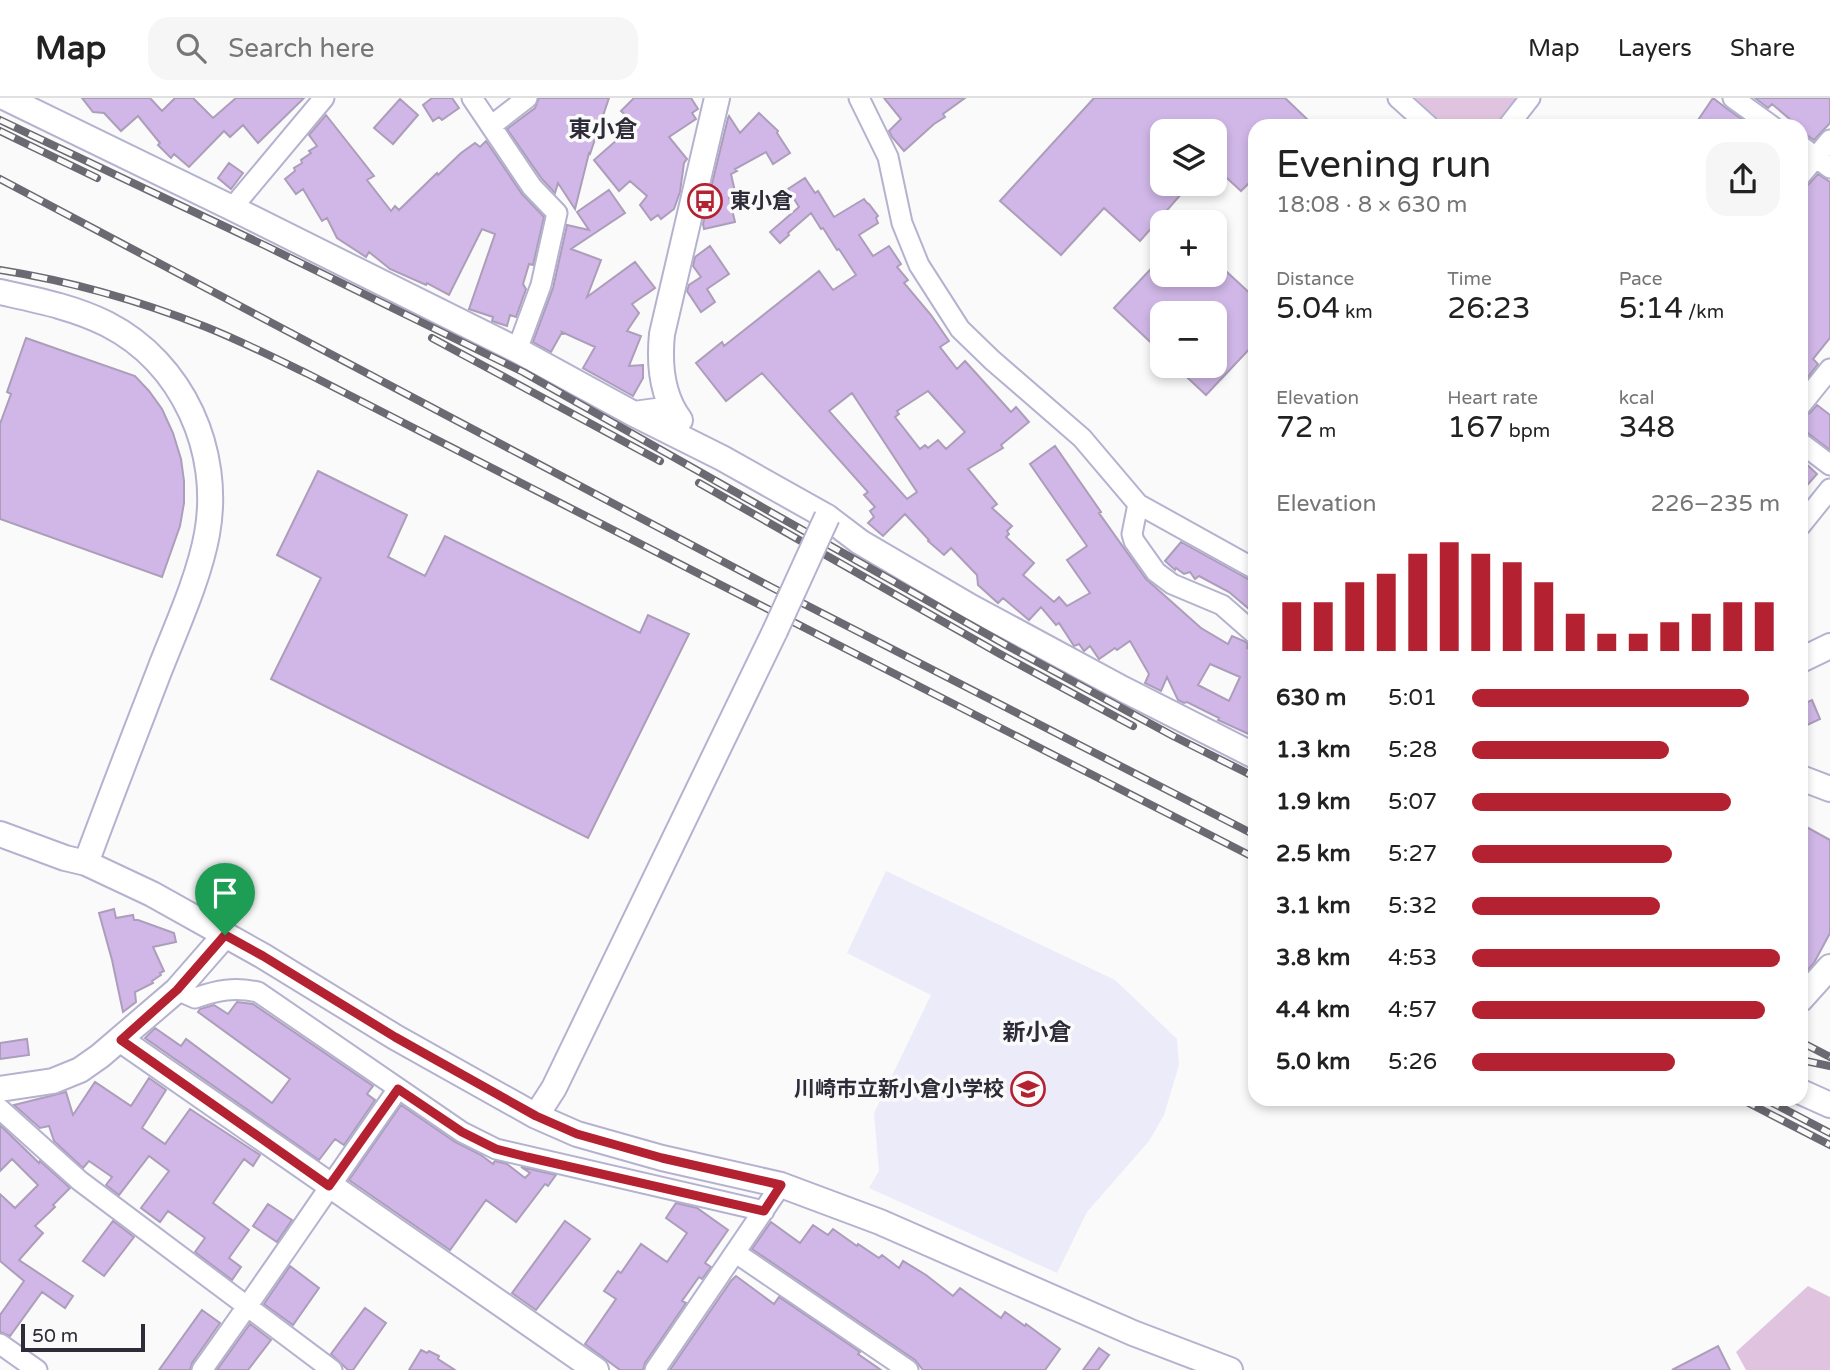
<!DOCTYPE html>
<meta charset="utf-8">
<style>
:root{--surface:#fff;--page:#f6f6f6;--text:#222;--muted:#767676;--line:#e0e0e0;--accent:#b42232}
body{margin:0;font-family:"Varela Round","Noto Sans JP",sans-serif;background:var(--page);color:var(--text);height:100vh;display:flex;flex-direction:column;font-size:26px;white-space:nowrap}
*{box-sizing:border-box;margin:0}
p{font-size:23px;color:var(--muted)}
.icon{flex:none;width:38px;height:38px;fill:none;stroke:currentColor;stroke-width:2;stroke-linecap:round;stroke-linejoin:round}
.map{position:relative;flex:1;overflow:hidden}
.sheet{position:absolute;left:1248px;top:21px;width:560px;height:987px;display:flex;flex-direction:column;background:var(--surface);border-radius:21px;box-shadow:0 4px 10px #0003}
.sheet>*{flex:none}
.controls{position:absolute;left:1150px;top:21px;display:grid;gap:14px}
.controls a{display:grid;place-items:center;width:77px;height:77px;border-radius:14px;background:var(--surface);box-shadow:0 4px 10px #0003;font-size:35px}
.scale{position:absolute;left:21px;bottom:18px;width:124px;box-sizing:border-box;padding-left:7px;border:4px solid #2e2c38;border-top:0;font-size:19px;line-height:24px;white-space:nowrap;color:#2e2c38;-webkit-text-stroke:5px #fafafa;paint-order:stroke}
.pin{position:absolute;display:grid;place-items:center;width:60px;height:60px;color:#fff;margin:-72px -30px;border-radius:50% 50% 50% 0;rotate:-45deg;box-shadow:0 0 7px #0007}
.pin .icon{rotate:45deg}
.round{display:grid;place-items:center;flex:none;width:74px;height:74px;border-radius:21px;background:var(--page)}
.summary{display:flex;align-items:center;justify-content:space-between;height:119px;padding:0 28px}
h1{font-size:38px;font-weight:600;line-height:52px}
.stats{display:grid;grid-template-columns:repeat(3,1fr);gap:10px;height:119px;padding:7px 28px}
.stats div{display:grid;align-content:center}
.stats b{font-size:30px;font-weight:600}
.stats small{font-size:19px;font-weight:400}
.stats p{font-size:19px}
.chart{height:196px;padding:14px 28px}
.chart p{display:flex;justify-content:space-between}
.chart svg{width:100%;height:126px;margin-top:7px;stroke:var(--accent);stroke-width:6}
ul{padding:0 28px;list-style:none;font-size:23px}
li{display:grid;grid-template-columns:112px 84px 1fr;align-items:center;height:52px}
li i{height:18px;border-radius:9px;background:var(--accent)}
header{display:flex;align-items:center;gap:42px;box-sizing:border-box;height:98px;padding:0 35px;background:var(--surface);border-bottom:2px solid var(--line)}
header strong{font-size:33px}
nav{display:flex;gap:38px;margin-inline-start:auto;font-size:24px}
.search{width:490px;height:63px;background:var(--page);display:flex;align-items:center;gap:18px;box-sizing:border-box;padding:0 24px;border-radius:21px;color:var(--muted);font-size:26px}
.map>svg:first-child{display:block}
.built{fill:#ecebfa}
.green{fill:#e0c4df}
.building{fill:#d0b7e7;stroke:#ac9eba;stroke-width:2;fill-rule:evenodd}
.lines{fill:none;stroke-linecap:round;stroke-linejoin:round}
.minor-casing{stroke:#b5b2d0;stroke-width:23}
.tertiary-casing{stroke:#b5b2d0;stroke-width:28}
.minor{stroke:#fff;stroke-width:19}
.tertiary{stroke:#fff;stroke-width:24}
.rail-casing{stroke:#6b6a72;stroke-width:8}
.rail{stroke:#fafafa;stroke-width:5;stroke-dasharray:16;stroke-linecap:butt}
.tertiary-bridge-casing{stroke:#b5b2d0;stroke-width:28;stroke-linecap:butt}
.tertiary-bridge{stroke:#fff;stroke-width:24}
.route-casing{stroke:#fff;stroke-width:14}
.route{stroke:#b42232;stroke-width:9}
.labels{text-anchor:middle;stroke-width:7;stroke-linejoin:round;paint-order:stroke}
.poi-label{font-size:21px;font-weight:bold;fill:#2e2c38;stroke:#fafafa;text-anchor:start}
.neighbourhood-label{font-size:23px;font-weight:bold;fill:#2e2c38;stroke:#fafafa}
</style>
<header>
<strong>Map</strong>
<div class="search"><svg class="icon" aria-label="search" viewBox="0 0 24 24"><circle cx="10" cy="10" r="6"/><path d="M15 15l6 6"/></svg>Search here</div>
<nav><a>Map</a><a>Layers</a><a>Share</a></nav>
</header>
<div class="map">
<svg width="1830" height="1272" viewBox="0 0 1830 1272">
<rect width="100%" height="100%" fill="#fafafa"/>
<path class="built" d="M886 773 1115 882 1177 941 1179 967 1164 1017 1149 1043 1087 1114 1057 1175 869 1090 879 1073 874 1015 931 897 847 855Z"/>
<path class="green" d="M1415 0H1520L1499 28H1445Z
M1808 1188 1830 1199V1272H1746L1736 1254Z"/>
<path class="building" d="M82 0H150L162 13 175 0H193L213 20 236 0H304L258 45 243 27 230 39 224 33 189 69 174 56 171 60 158 47 160 45 138 18 121 33 104 15 93 14Z
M432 0H452L459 10 442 22 439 19 433 23 423 7Z
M539 0H609L590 56 589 55 575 111 558 85 555 95 542 81 507 31 535 10Z
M634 0H691L698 11 692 15 696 21 669 39 687 61 684 65 680 94 674 111 661 121 658 117 651 122 640 107 647 98 630 83 619 93 594 62 635 26 621 13Z
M884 0H965L943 16 945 19 934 26 904 53 892 39 889 33 901 21Z
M1094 0H1285L1307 21 1301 28H1255V79L1241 93 1214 68V33H1162V86H1190L1140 143 1104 110 1061 157 1000 103Z
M1713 0 1726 10 1751 28H1694Z
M1755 0H1830V25L1814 42 1808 38 1801 36V28H1798L1772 6 1768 10Z
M400 1 418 17 393 46 374 30Z
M759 15 778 33 777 35 790 55 773 66 766 54 735 71 737 73 731 76 736 98 729 99 735 124 704 131 703 126 709 102 712 101 710 94 728 20 729 18 740 35Z
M326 17 374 78 367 82 391 113 395 108 399 112 437 75 438 77 461 55 475 45 480 49 486 43 522 96 544 119 533 167 529 166 523 186 526 191 516 219 510 217 507 228 492 223 493 219 469 211 495 136 482 131 449 197 427 185 426 187 390 171 369 154 366 159 337 140 327 120 322 123 303 91 296 96 285 81 295 73 294 70 302 65 301 62 311 55 309 53 317 48 309 37Z
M229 65 243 75 231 91 218 80Z
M1818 76 1830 84V240L1813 261 1818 266 1801 288V92L1810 85Z
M805 80 815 95 818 93 834 119 864 101 867 105 869 106 878 118 876 120 878 125 859 137 873 158 889 148 901 166 897 169 908 182 904 185 931 217 949 243 940 249 957 271 965 263 1011 314 1016 309 1029 324 1001 347 1003 350 968 371 997 406 992 410 1012 428 1007 433 1009 436 1006 439 1034 465 1023 477 1054 504 1059 499 1067 508 1090 495 1067 462 1087 448 1030 366 1055 348 1101 414 1099 415 1146 481 1201 530 1228 546 1232 538 1244 543 1248 546 1247 550 1255 554V639L1218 622 1219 620 1187 604 1184 605 1178 602 1167 579 1161 593 1145 585 1149 576 1130 543 1117 552 1115 550 1099 561 1090 548 1084 553 1079 546 1074 548 1059 525 1056 527 1041 509 1029 522 1003 500 998 505 978 487 977 477 951 450 944 457 928 443 929 442 905 416 883 438 868 425 874 419 870 413 875 409 864 397 868 394 762 275 726 303 696 265 722 244 724 248 819 173 833 192 856 177 839 151 837 152 823 130 821 131 811 115 788 135 789 137 780 145 770 134 799 109 788 91ZM928 293 965 334 946 351 938 342 928 350 925 347 920 351 895 319 899 316 897 313ZM852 295 917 394 907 401 829 313ZM1210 566 1240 579 1229 603 1198 587Z
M609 92 625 115 571 151 601 162 587 199 635 164 655 190 632 206 639 215 627 233 641 238 629 268 643 267V280L633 298 583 270 595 249 562 234 563 236H561L551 254 533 244 553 190 567 127 589 132 577 114Z
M710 148 729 176 707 191 715 204 701 214 687 193 689 187 701 179 693 168 695 159Z
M1162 159V177H1214V162L1255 200V245L1206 297 1175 268H1214V215H1162V255L1114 210Z
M26 240 135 278 149 293 162 311 173 335 181 361 184 383V405L180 428 162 479 0 421V326L11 296 7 294Z
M1817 307 1830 317V352L1808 335 1801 332V319L1810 315Z
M1801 361 1817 376 1801 394Z
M318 373 407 417 388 459 425 478 445 438 640 535 648 517 689 536 588 740 271 581 321 480 277 457Z
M1181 444 1255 485V516L1229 494 1199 478 1195 481 1190 474 1184 476 1176 470 1175 472 1165 463Z
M1812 602 1820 621 1801 630V607Z
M1801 726 1830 742V835L1814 865 1801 879Z
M114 811 116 820 133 817 134 822H138L174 835 176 844 153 849 164 873 160 875 161 877 152 883 153 885 135 894 136 904 123 914 112 862 99 815Z
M237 904 253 906 373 988 367 996 375 1002 344 1047 335 1041 319 1062 145 940 155 930 181 948 186 941 272 1005 290 981 198 914 200 911 214 907 228 916Z
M27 941 29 957 0 961V945Z
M149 980 166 992 142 1030 165 1046 190 1011 260 1057 253 1068 244 1061 213 1105 249 1132 229 1160 241 1169 232 1182 195 1154 205 1140 168 1113 160 1124 141 1110 169 1073 149 1058 119 1097 106 1087 112 1079 89 1063 83 1070 54 1043 49 1028 40 1030 14 1007 66 994 73 1017 95 984 131 1008Z
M401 1007 455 1044 481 1057 493 1066 495 1063 507 1066 525 1080 530 1075 521 1069 556 1077 548 1088 545 1086 516 1124 486 1102 450 1152 349 1082Z
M0 1027 39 1065 40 1063 70 1090 53 1107 55 1109 35 1128 43 1135 19 1162 73 1198 65 1210 42 1194 10 1238 0 1234V1217L24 1183 0 1163V1096L15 1110 38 1087 12 1061 0 1073Z
M676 1105 697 1110 728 1132 705 1165 711 1169 702 1181 699 1179 682 1203 686 1205 645 1265 643 1272H620L585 1246 616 1201 604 1193 618 1173 621 1175 641 1146 667 1164 687 1135 666 1120Z
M268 1106 292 1122 277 1144 253 1128Z
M113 1123 134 1139 104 1178 83 1163Z
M565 1123 590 1141 536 1212 512 1195Z
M771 1124 800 1145 813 1127 828 1137 833 1131 857 1148 858 1146 879 1160 882 1157 899 1170 903 1163 926 1177 953 1198 960 1190 1001 1220 1005 1214 1025 1228 1026 1226 1060 1251 1045 1272H923L915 1262 752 1151Z
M290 1168 319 1190 293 1227 264 1206Z
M736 1178 774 1206 779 1199 860 1254 858 1256 881 1272H670L731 1183Z
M365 1210 386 1225 353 1272H348L331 1256Z
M202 1212 220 1225 192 1265 190 1272H159Z
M250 1226 271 1242 248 1272H217Z
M1718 1248 1730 1272H1672Z
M1099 1250 1109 1257 1098 1272H1083Z
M421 1252 427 1255 429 1253 439 1258 438 1261 455 1272H409Z"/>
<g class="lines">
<g class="minor-casing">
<path id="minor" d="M472 0 532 89 557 115 541 187 517 252
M859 0 888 59 902 125 919 167 960 231 992 262 1082 340 1138 406 1255 471
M1398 0 1429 28
M1733 0 1772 28
M491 28 527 0
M1508 28 1530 0
M1801 48 1830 70
M1801 77 1830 42
M232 110 324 0
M1801 307 1830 271
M1801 345 1830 367
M1138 406 1132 436 1134 443 1156 474 1172 486 1222 507 1255 536
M1801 427 1830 391
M177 892 195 900C218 892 234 889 258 894L462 1034 496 1051 764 1113
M0 1011 80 1083 332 1272
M736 1155 908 1272
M0 1246 37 1272
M202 1272C269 1179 332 1084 398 991
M655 1272 781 1087"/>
</g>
<g class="tertiary-casing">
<path id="tertiary" d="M6 0 232 110 517 252 634 316 671 311
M0 194C36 202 73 209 107 226 183 265 222 353 207 436 199 480 176 530 160 571 135 636 110 700 86 765
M634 316 722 360 827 419 860 444 971 509 1123 591 1255 658
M680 322C661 297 659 266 662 236L717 0
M1801 562 1830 548
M1801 680 1830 691
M0 736 65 760 86 765 152 796 263 858 395 939 536 1018 577 1036 662 1060 781 1087 880 1124 1133 1235 1230 1272
M1801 901 1830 869
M121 942 596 1272
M0 991 53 983 80 972 100 958 177 892 225 837
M1801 994 1830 1007
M536 1018 554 990 775 533"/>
</g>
<use href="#minor" class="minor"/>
<use href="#tertiary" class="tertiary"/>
<g class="rail-casing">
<path id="rail" d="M0 22 266 148 523 274 1006 547 1173 638 1255 679
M0 33 97 80
M0 81 771 489 1255 737
M0 172C70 183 140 203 206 229 241 243 275 260 308 276L1255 760
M432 240 660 363
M699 385 1000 556 1133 628
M1801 944 1830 959
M1801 962 1830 968
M1741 1001 1830 1047
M1765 1001 1830 1035"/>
</g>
<use href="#rail" class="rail"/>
<g class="tertiary-bridge-casing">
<path id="tertiary-bridge" d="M775 533 827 419"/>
</g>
<use href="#tertiary-bridge" class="tertiary-bridge"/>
</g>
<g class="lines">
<g class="route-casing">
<path id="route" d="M225 837 263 858 395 939 536 1018 577 1036 662 1060 781 1087 764 1113 527 1059 496 1051 462 1034 398 991 329 1088 121 942 177 892Z"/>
</g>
<use href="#route" class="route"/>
</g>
<defs>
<g id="bus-ring" transform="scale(1.75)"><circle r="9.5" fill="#fafafa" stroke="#b42232" stroke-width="1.5"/><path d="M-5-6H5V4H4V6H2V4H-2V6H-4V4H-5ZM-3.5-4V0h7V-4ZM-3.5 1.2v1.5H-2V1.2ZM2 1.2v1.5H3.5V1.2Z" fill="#b42232"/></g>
<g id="school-ring" transform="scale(1.75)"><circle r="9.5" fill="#fafafa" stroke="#b42232" stroke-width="1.5"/><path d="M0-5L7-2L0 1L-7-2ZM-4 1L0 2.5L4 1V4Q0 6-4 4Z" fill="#b42232"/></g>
</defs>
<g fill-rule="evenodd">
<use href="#bus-ring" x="705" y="103"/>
<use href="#school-ring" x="1028" y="991"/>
</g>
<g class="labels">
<g class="poi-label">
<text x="730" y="110">東小倉</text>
<text x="1004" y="998" text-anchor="end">川崎市立新小倉小学校</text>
</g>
<g class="neighbourhood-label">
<text x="603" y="39">東小倉</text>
<text x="1037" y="942">新小倉</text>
</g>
</g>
</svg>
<div class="controls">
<a><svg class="icon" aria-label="layers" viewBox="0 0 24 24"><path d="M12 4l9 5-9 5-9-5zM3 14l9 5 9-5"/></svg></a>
<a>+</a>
<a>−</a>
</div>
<div class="scale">50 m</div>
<div class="pin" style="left:225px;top:837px;background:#1e9e55"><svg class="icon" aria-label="arrive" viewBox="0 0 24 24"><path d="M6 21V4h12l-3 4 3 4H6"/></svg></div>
<section class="sheet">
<div class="summary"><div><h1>Evening run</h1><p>18:08 · 8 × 630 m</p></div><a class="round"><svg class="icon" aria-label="share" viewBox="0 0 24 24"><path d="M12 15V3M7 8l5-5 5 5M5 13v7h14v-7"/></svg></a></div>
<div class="stats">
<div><p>Distance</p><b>5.04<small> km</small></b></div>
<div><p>Time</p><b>26:23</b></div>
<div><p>Pace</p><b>5:14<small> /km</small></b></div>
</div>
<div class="stats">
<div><p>Elevation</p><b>72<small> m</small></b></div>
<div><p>Heart rate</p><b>167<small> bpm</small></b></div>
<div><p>kcal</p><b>348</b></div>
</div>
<div class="chart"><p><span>Elevation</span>226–235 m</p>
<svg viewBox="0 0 160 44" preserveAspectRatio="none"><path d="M5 44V27M15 44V27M25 44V20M35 44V17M45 44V10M55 44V6M65 44V10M75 44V13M85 44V20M95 44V31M105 44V38M115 44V38M125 44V34M135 44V31M145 44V27M155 44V27"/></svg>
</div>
<ul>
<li><b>630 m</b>5:01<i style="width:90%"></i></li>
<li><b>1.3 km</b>5:28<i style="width:64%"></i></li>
<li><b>1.9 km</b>5:07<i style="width:84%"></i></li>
<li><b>2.5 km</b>5:27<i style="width:65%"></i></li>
<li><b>3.1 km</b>5:32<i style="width:61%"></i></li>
<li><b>3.8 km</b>4:53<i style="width:100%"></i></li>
<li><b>4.4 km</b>4:57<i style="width:95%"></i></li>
<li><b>5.0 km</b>5:26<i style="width:66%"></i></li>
</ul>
</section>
</div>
